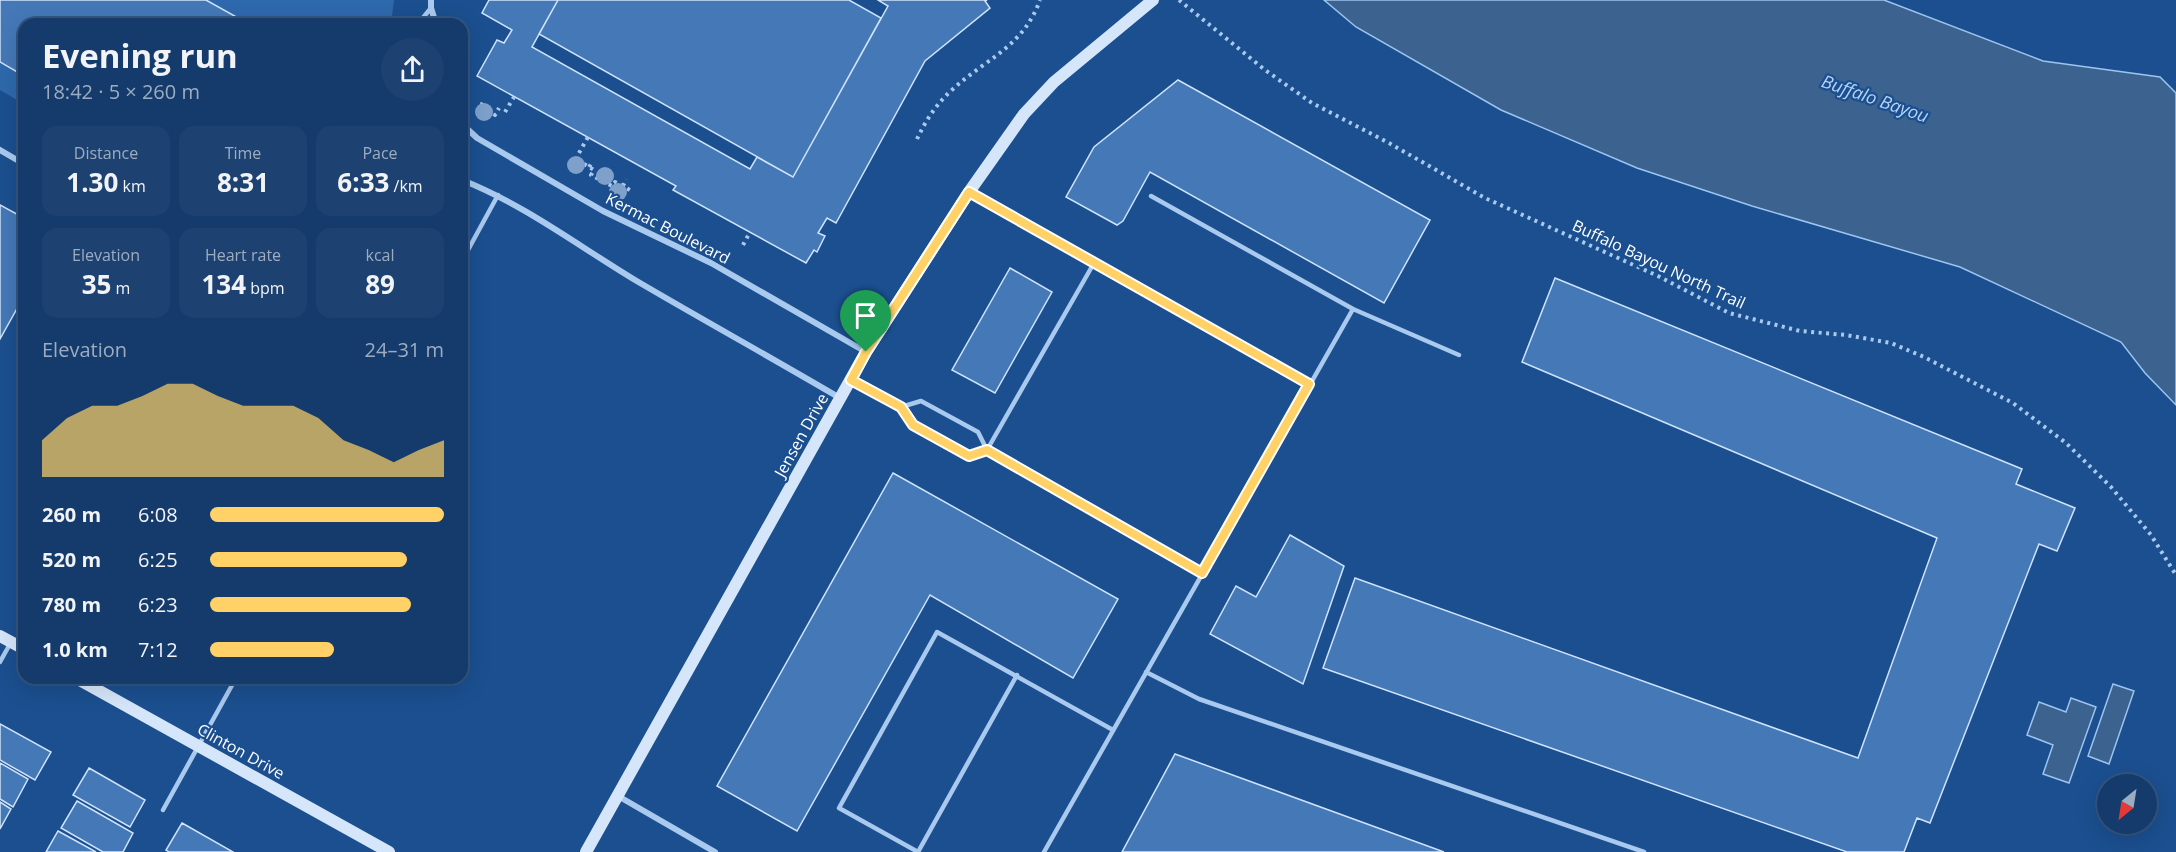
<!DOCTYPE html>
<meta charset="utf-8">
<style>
:root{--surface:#143b6b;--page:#1d4271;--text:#f1f3f6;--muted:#9dadc1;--line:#33557e;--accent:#ffd166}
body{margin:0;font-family:"Open Sans",sans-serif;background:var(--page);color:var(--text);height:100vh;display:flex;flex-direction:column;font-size:22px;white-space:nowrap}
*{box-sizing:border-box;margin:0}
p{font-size:20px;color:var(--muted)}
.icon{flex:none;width:33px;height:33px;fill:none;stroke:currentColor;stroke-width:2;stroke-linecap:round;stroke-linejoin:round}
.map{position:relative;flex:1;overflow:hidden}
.panel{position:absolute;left:18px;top:18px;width:450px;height:666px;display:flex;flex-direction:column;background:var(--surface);border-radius:18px;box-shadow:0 6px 24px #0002,0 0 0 2px var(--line)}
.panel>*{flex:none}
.needle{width:39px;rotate:210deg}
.tools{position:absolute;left:2097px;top:774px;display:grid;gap:12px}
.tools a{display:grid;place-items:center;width:60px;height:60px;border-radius:50%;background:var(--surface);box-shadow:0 6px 24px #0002,0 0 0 2px var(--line);font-size:30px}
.pin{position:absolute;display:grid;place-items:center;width:51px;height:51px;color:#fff;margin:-62px -26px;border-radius:50% 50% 50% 0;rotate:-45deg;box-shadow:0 0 6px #0007}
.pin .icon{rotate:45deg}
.round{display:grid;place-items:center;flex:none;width:63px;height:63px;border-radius:32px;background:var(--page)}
.overview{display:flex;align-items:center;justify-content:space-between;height:102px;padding:0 24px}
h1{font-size:33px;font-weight:700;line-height:45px}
.stats{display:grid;grid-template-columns:repeat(3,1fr);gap:9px;height:102px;padding:6px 24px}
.stats div{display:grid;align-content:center;border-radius:15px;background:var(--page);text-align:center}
.stats b{font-size:26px;font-weight:700}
.stats small{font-size:16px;font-weight:400}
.stats p{font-size:16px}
.chart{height:168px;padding:12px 24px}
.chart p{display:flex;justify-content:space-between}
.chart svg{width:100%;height:108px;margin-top:6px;fill:var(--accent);opacity:.7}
ul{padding:0 24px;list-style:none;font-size:20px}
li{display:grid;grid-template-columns:96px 72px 1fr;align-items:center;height:45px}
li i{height:15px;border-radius:8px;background:var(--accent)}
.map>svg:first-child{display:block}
.green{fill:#2e69ad}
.water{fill:#3c6290;stroke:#9cc4f0;stroke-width:1.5}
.building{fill:#4478b7;stroke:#cfe3fa;stroke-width:1.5}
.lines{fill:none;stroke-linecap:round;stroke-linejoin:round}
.path{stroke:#a9c9ee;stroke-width:4;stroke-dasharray:3 4.5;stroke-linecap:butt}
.service{stroke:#a9c9ee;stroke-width:4.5}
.minor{stroke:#a9c9ee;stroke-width:6}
.secondary{stroke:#d6e6fa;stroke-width:12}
.tree{fill:#7ea0ca}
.route-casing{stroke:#fff;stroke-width:12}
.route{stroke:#ffd166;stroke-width:8}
.labels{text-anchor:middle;stroke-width:4.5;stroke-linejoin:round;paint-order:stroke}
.street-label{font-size:16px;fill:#fff;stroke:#1b4f8f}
.water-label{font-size:18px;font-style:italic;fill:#b5d3f5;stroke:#1b4f8f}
</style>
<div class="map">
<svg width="2176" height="852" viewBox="0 0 2176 852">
<rect width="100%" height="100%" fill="#1b4f8f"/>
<path class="green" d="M0 0H394L391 24H24V104L0 90Z"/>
<path class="water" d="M1324 0H1884L2043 61 2160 77 2176 93V405L2145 373 2121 342 1960 267 1752 206 1637 168 1501 110 1356 27Z
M2113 684 2134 691 2109 764 2088 756Z
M2071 698 2096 707 2069 783 2043 774 2053 745 2027 735 2039 702 2066 712Z"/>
<path class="building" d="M0 0H206L249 24H24V76L0 62Z
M489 0H558L532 47 750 169 757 157 793 177 888 6 878 0H987L985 1 990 8 925 61 836 223 827 218 818 233 825 236 817 252 814 250 806 263 673 190 676 186 477 76 497 40 504 43 512 30 482 13Z
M558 0H849L881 18 793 177 539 34Z
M1178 80 1430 220 1384 303 1150 172 1123 221 1117 225 1066 197 1094 147Z
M0 205 24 218V296L0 339Z
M1010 268 1052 292 995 393 952 370Z
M1555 278 2022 469 2016 484 2075 508 2057 551 2039 544 1930 823 1917 818 1904 852H1847L1323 668 1355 578 1858 758 1937 538 1522 362Z
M893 473 1118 599 1073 678 930 595 797 831 717 786Z
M1290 535 1344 566 1303 684 1210 634 1236 586 1256 597Z
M0 724 51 752 35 780 0 760Z
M1175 754 1444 852H1122Z
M0 763 28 779 13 807 0 799Z
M89 768 145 800 130 827 73 795Z
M77 801 133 833 123 852H103L61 828Z
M0 802 11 809 0 829Z
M182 823 233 852H169L166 850Z
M58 831 96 852H46Z"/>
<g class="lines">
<path class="path" d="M1179 0 1265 70 1312 103 1389 143 1485 198 1658 276 1729 313 1800 331 1846 335 1891 343 1924 357 2013 403 2066 443 2111 487 2151 535 2176 575
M478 112 484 100
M505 112 514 97
M484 115 488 118 491 112 495 115 499 108
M917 139C926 120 937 103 953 89 987 58 1023 47 1040 0
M579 153 588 137
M584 164 594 170 591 175 612 186 615 182 630 190
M589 167 593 161
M623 186 626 179
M743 245 750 232"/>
<path class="service" d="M421 24 422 19 431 8
M969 193 1309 384
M1151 196 1353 309
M462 261 498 195
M851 379 901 407 913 425 969 456 987 450 1094 263
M901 407 921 401 978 432 987 450 1202 573
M0 662 10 644
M1146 672 1199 699 1644 852
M1017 675 918 852 839 808 937 632 1113 730
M163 810 236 678
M1044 852 1353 309 1459 355"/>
<path class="minor" d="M431 0V8L436 24
M462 124 477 138 603 211 711 263 866 352
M0 150 24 164
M462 180C525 205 577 245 635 280 703 320 772 358 840 398
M618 796 715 852"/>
<path class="secondary" d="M0 636 24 649
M76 678 389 852
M586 852 866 352 969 192 1024 114 1054 82 1153 0"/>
</g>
<g class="tree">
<circle cx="484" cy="112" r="9"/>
<circle cx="576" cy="165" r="9"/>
<circle cx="605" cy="176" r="9"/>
<circle cx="618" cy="192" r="9"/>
</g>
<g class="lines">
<g class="route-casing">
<path id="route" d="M969 192 1309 384 1202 573 987 450 969 456 913 425 901 407 851 380 866 352Z"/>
</g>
<use href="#route" class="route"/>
</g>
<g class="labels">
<g class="street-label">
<text transform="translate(668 228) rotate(27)" y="6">Kermac Boulevard</text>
<text transform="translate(1659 264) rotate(25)" y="6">Buffalo Bayou North Trail</text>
<text transform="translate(801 435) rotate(-61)" y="6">Jensen Drive</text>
<text transform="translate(241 751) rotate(29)" y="6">Clinton Drive</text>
</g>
<g class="water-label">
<text transform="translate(1875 99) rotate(19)" y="6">Buffalo Bayou</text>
</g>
</g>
</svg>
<div class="tools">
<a><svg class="needle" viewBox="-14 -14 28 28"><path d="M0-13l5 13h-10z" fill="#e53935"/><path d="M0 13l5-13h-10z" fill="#9dadc1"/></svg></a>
</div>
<div class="pin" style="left:866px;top:352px;background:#1e9e55"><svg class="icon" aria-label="arrive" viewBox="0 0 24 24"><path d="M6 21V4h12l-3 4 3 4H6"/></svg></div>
<section class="panel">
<div class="overview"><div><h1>Evening run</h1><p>18:42 · 5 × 260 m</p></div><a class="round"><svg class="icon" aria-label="share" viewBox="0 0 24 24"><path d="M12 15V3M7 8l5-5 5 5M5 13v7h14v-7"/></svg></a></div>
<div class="stats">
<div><p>Distance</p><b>1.30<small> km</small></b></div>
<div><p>Time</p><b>8:31</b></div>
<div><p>Pace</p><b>6:33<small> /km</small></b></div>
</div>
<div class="stats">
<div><p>Elevation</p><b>35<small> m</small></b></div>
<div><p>Heart rate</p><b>134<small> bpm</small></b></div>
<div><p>kcal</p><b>89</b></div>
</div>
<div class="chart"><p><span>Elevation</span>24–31 m</p>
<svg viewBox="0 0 160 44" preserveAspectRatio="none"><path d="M0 44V29L10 20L20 15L30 15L40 11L50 6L60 6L70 11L80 15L90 15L100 15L110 20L120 29L130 33L140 38L150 33L160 29V44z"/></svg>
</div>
<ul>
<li><b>260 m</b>6:08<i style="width:100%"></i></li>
<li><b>520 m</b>6:25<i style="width:84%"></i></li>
<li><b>780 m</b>6:23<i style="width:86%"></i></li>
<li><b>1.0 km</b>7:12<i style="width:53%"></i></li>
</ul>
</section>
</div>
